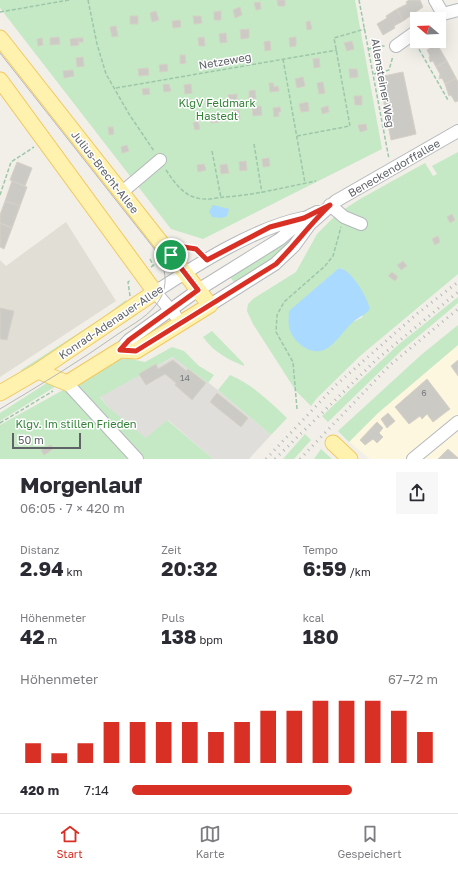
<!DOCTYPE html>
<html lang="de">
<meta charset="utf-8">
<style>
:root{--surface:#fff;--page:#f7f7f7;--text:#2b2b33;--muted:#7c7c81;--line:#e1e1e2;--accent:#d93025}
body{margin:0;font-family:"Golos Text",sans-serif;background:var(--page);color:var(--text);height:100vh;display:flex;flex-direction:column;font-size:15px;white-space:nowrap}
*{box-sizing:border-box;margin:0}
p{font-size:13px;color:var(--muted)}
.icon{flex:none;width:22px;height:22px;fill:none;stroke:currentColor;stroke-width:2;stroke-linecap:round;stroke-linejoin:round}
.map{position:relative;height:459px;overflow:hidden}
.sheet{display:flex;flex-direction:column;background:var(--surface);flex:1}
.sheet>*{flex:none}
.needle{width:26px;rotate:289deg}
.tools{position:absolute;left:410px;top:12px;display:grid;gap:8px}
.tools a{display:grid;place-items:center;width:36px;height:36px;border-radius:0px;background:var(--surface);box-shadow:0 4px 16px #0002;font-size:20px}
.scale{position:absolute;left:12px;bottom:10px;width:69px;box-sizing:border-box;padding-left:4px;border:2px solid #5f6368;border-top:0;font-size:11px;line-height:14px;white-space:nowrap;color:#5f6368;-webkit-text-stroke:3px #fff;paint-order:stroke}
.pin{position:absolute;display:grid;place-items:center;width:34px;height:34px;color:#fff;margin:-17px;border:2px solid #fff;border-radius:50%;box-shadow:0 1px 4px #0007}
.round{display:grid;place-items:center;flex:none;width:42px;height:42px;border-radius:0px;background:var(--page)}
.head{display:flex;align-items:center;justify-content:space-between;height:68px;padding:0 20px}
h1{font-size:22px;font-weight:700;line-height:30px}
.metrics{display:grid;grid-template-columns:repeat(3,1fr);gap:6px;height:68px;padding:4px 20px}
.metrics div{display:grid;align-content:center}
.metrics b{font-size:20px;font-weight:700}
.metrics small{font-size:11px;font-weight:400}
.metrics p{font-size:11px}
.chart{height:112px;padding:8px 20px}
.chart p{display:flex;justify-content:space-between}
.chart svg{width:100%;height:72px;margin-top:4px;stroke:var(--accent);stroke-width:6}
ul{padding:0 20px;list-style:none;font-size:13px}
li{display:grid;grid-template-columns:64px 48px 1fr;align-items:center;height:30px}
li i{height:10px;border-radius:5px;background:var(--accent)}
.menu{display:flex;justify-content:space-around;align-items:center;height:56px;border-top:1px solid var(--line);background:var(--surface);font-size:11px;color:var(--muted)}
.menu a{display:grid;justify-items:center;gap:2px}
.menu .on{color:var(--accent)}
.map>svg:first-child{display:block}
.commercial{fill:#fef7e0}
.industrial{fill:#e0deda}
.education{fill:#e1ded6}
.green{fill:#c5e8c5;fill-rule:evenodd}
.water{fill:#aadaff}
.building{fill:#cccac5;stroke:#d6d1c6}
.lines{fill:none;stroke-linecap:round;stroke-linejoin:round}
.minor-casing{stroke:#b5b8bc;stroke-width:14}
.major-casing{stroke:#f2c960;stroke-width:17}
.path{stroke:#9cc7a9;stroke-width:1.5;stroke-dasharray:4 2;stroke-linecap:butt}
.minor{stroke:#fff;stroke-width:12}
.major{stroke:#fff2af;stroke-width:15}
.tram{stroke:#b6b7b8;stroke-width:1}
.rail{stroke:#b6b7b8;stroke-width:3;stroke-dasharray:1 5;stroke-linecap:butt}
.route-casing{stroke:#fff;stroke-width:8}
.route{stroke:#d93025;stroke-width:5}
.labels{text-anchor:middle;stroke-width:3;stroke-linejoin:round;paint-order:stroke}
.number-label{font-size:9px;fill:#7a7d7f}
.street-label{font-size:11px;fill:#5f6368;stroke:#fff}
.park-label{font-size:11px;fill:#348238;stroke:#fff}
</style>
<div class="map">
<svg width="458" height="459" viewBox="0 0 458 459">
<rect width="100%" height="100%" fill="#f1efe8"/>
<path class="commercial" d="M458 345V459H370L349 442 378 413Z"/>
<path class="industrial" d="M174 357 218 390 271 435 249 459H213L168 420 146 439 108 407 100 396Z"/>
<path class="education" d="M66 222 116 301 0 377V260L6 266Z"/>
<path class="green" d="M0 0H355L382 149 203 239 171 229 0 8Z
M458 152V274L360 356 317 398 311 406 296 391 253 324 247 311 248 304 253 299 296 272 317 234 337 214 360 199 425 163 433 176 437 174 432 166ZM339 268 343 269 363 317 355 321 289 312Z
M291 239H293C275 258 256 270 234 282L230 277Z
M458 297V303L402 350 328 422 322 416 398 345Z
M126 300 128 302 23 373 21 370 102 318Z
M136 311 138 314 50 371Z
M458 325V345L378 413 349 442 338 431 421 355Z
M212 331 244 364V366C227 359 214 352 203 337Z
M172 347 184 351 199 366 214 375 208 383 173 357 100 397 108 407 146 438 167 420 213 459H0V425L119 359H131L145 362Z
M230 375C253 385 269 401 287 418L271 435 218 390Z
M53 379 61 383 0 421V413Z
M305 434 311 440 294 459H283Z
M321 449 332 459H314Z"/>
<path class="water" d="M213 205 229 209 227 216 222 218 212 217 209 211Z
M339 268C352 270 367 297 370 309 364 316 360 316 353 322 344 330 335 345 324 350 310 356 292 341 289 327 288 322 289 316 289 311Z"/>
<path class="building" d="M277 0H285V6H278Z
M409 0H420L423 7 403 21 397 9 407 4 406 2Z
M260 2 261 9 256 10 254 3Z
M240 7 242 15 235 18 233 10Z
M397 9 403 21 394 26 395 28 383 35 377 24 387 18 386 16Z
M156 11 159 20 152 22 150 13Z
M221 11V20H214V12Z
M130 16H138V24H130Z
M193 16H201L202 23 194 24Z
M180 20 181 27 173 28 172 21Z
M310 21 312 29 307 30 306 22Z
M116 26 118 36 112 37 110 27Z
M249 29V38L241 39 240 30Z
M226 33 227 42 220 43 219 34Z
M59 37 60 44 50 45V38Z
M204 37 205 46H199L198 38Z
M296 37V46L290 47 289 38Z
M42 38 43 45 38 46 37 39Z
M78 38H83V42H79Z
M78 38 79 45 71 46 70 39Z
M270 41 271 50 265 51 264 42Z
M352 41 354 49 347 51 344 43Z
M437 44 447 61 436 67 433 61 430 62 429 57 430 56 427 50Z
M180 55H185L186 63 180 64Z
M83 57 84 66 77 67 76 58Z
M319 58 320 67 314 68 313 59Z
M447 61 456 78 445 84 442 78 439 79 440 74 436 67Z
M167 64 168 71 160 72 159 65Z
M148 68 149 75 139 76 138 69Z
M349 69H357L358 77 350 78Z
M73 70 74 76 64 78 63 71Z
M403 72 416 134 391 140 379 77Z
M303 77 305 86 297 88 295 79Z
M456 78 458 82V101L455 102 451 95 449 96 445 84Z
M323 82 325 93 319 94 317 83Z
M269 83H273L274 87 278 86 279 91 270 92Z
M169 84 171 91 164 92 163 85Z
M191 84 192 93 185 94 184 85Z
M149 88 150 94 143 95 142 89Z
M255 90 256 99H249V91Z
M237 94V103H229L228 95Z
M354 96H362V105H355Z
M212 98 213 106H209L208 99Z
M308 102 309 111 301 112 299 104Z
M261 106 262 115 253 116 252 107Z
M328 106 329 112 322 114 321 108Z
M280 107 281 112H278L279 116 274 117 273 108Z
M231 110H239L240 119H232Z
M219 113 220 122 211 123 210 115Z
M198 121 200 129 195 130 193 123Z
M366 124 367 130 360 132 358 125Z
M108 127H113L114 134 109 135Z
M127 145 129 151 122 153 121 147Z
M269 158 270 166 263 167 262 159Z
M246 161 247 170 240 171 239 162Z
M17 162 32 168 25 186 10 180Z
M204 164 206 170 198 172 197 165Z
M227 164 229 173 221 174 220 165Z
M12 181 27 187 20 206 5 201Z
M5 201 20 206 12 228 0 223V215Z
M452 214 455 220 450 223 447 217Z
M0 223 12 228 4 249 0 247Z
M438 236 440 242 435 245 432 239Z
M403 261 407 266 401 270 397 265Z
M392 272 398 277 395 281 388 276Z
M0 308 14 311 7 340 0 339Z
M173 360 186 371 188 369 206 383 192 400 175 385 176 383 165 374 146 385 139 374 156 364 158 369Z
M458 360V376L451 366Z
M427 379 450 409 433 422 427 414 422 419 420 416 409 424 395 407Z
M217 393 248 418 241 427 210 402Z
M388 413 395 421 387 428 381 419Z
M377 422 383 428 379 433 383 437 377 443 373 439 365 445 360 440Z
M51 445 53 449 44 455 41 450Z
M448 449 458 458V459H438Z"/>
<g class="lines">
<g class="minor-casing">
<path id="minor" d="M435 0 443 14
M436 19 443 14 458 10
M396 46 417 31
M121 193 160 160
M330 205 344 217 361 224
M210 305 275 264 294 246 310 224 336 201 458 131
M175 315 155 292C198 264 254 228 303 218
M120 350 129 340 198 290 280 239 305 218 317 212
M67 383 137 459
M413 459 458 422"/>
</g>
<g class="major-casing">
<path id="major" d="M0 38 210 305 136 351 120 350 67 383 38 371
M0 80 155 292 38 371 0 393
M333 443 350 459"/>
</g>
<path class="path" d="M88 0 97 44 106 74 129 114 154 151
M359 0 389 159
M0 12 69 0
M416 44 448 100
M369 49 379 46H386
M283 59 305 183
M374 74 389 70 393 56
M116 88 337 50
M297 136 350 126 334 38 365 29
M254 144 262 193
M212 151 221 198
M166 170C173 180 181 193 194 197 204 201 215 198 225 197 256 195 285 187 316 181
M0 195 11 162 34 147
M182 249 184 247 197 249 200 252
M150 259 153 265
M151 267 161 261
M130 296 128 282 131 280
M297 409 293 362 276 332 277 315 284 302 325 266 333 256 341 227
M0 423 53 391"/>
<use href="#minor" class="minor"/>
<use href="#major" class="major"/>
<path class="tram" d="M0 53 156 251C165 266 169 283 160 299 151 315 133 324 118 334 80 361 40 385 0 409"/>
<path class="rail" d="M266 459 336 385 418 313 458 282
M275 459 375 361 458 292
M300 459 390 365 458 309"/>
</g>
<g class="lines">
<g class="route-casing">
<path id="route" d="M330 205C311 223 295 245 276 264L136 351 120 350 129 340 198 290 171 255 184 247 196 249 207 260 270 227 304 218Z"/>
</g>
<use href="#route" class="route"/>
</g>
<g class="labels">
<g class="number-label">
<text x="185" y="381">14</text>
<text x="424" y="396">6</text>
</g>
<g class="street-label">
<text transform="translate(225 61) rotate(-10)" y="4">Netzeweg</text>
<text transform="translate(383 83) rotate(80)" y="4">Allensteiner Weg</text>
<text transform="translate(394 168) rotate(-30)" y="4">Beneckendorffallee</text>
<text transform="translate(105 172) rotate(52)" y="4">Julius-Brecht-Allee</text>
<text transform="translate(111 322) rotate(-34)" y="4">Konrad-Adenauer-Allee</text>
</g>
<g class="park-label">
<text x="217" y="107">KlgV Feldmark<tspan x="217" dy="13">Hastedt</tspan></text>
<text x="76" y="428">Klgv. Im stillen Frieden</text>
</g>
</g>
</svg>
<div class="tools">
<a><svg class="needle" viewBox="-14 -14 28 28"><path d="M0-13l5 13h-10z" fill="#e53935"/><path d="M0 13l5-13h-10z" fill="#7c7c81"/></svg></a>
</div>
<div class="scale">50 m</div>
<div class="pin" style="left:171px;top:255px;background:#1e9e55"><svg class="icon" aria-label="arrive" viewBox="0 0 24 24"><path d="M6 21V4h12l-3 4 3 4H6"/></svg></div>
</div>
<section class="sheet">
<div class="head"><div><h1>Morgenlauf</h1><p>06:05 · 7 × 420 m</p></div><a class="round"><svg class="icon" aria-label="share" viewBox="0 0 24 24"><path d="M12 15V3M7 8l5-5 5 5M5 13v7h14v-7"/></svg></a></div>
<div class="metrics">
<div><p>Distanz</p><b>2.94<small> km</small></b></div>
<div><p>Zeit</p><b>20:32</b></div>
<div><p>Tempo</p><b>6:59<small> /km</small></b></div>
</div>
<div class="metrics">
<div><p>Höhenmeter</p><b>42<small> m</small></b></div>
<div><p>Puls</p><b>138<small> bpm</small></b></div>
<div><p>kcal</p><b>180</b></div>
</div>
<div class="chart"><p><span>Höhenmeter</span>67–72 m</p>
<svg viewBox="0 0 160 44" preserveAspectRatio="none"><path d="M5 44V32M15 44V38M25 44V32M35 44V19M45 44V19M55 44V19M65 44V19M75 44V25M85 44V19M95 44V12M105 44V12M115 44V6M125 44V6M135 44V6M145 44V12M155 44V25"/></svg>
</div>
<ul>
<li><b>420 m</b>7:14<i style="width:72%"></i></li>
</ul>
</section>
<nav class="menu">
<a class="on"><svg class="icon" aria-label="home" viewBox="0 0 24 24"><path d="M3 11l9-7 9 7M6 9v11h12V9"/></svg>Start</a>
<a><svg class="icon" aria-label="map" viewBox="0 0 24 24"><path d="M3 6l6-2 6 2 6-2v14l-6 2-6-2-6 2zM9 4v14M15 6v14"/></svg>Karte</a>
<a><svg class="icon" aria-label="saved" viewBox="0 0 24 24"><path d="M7 4h10v16l-5-4-5 4z"/></svg>Gespeichert</a>
</nav>
